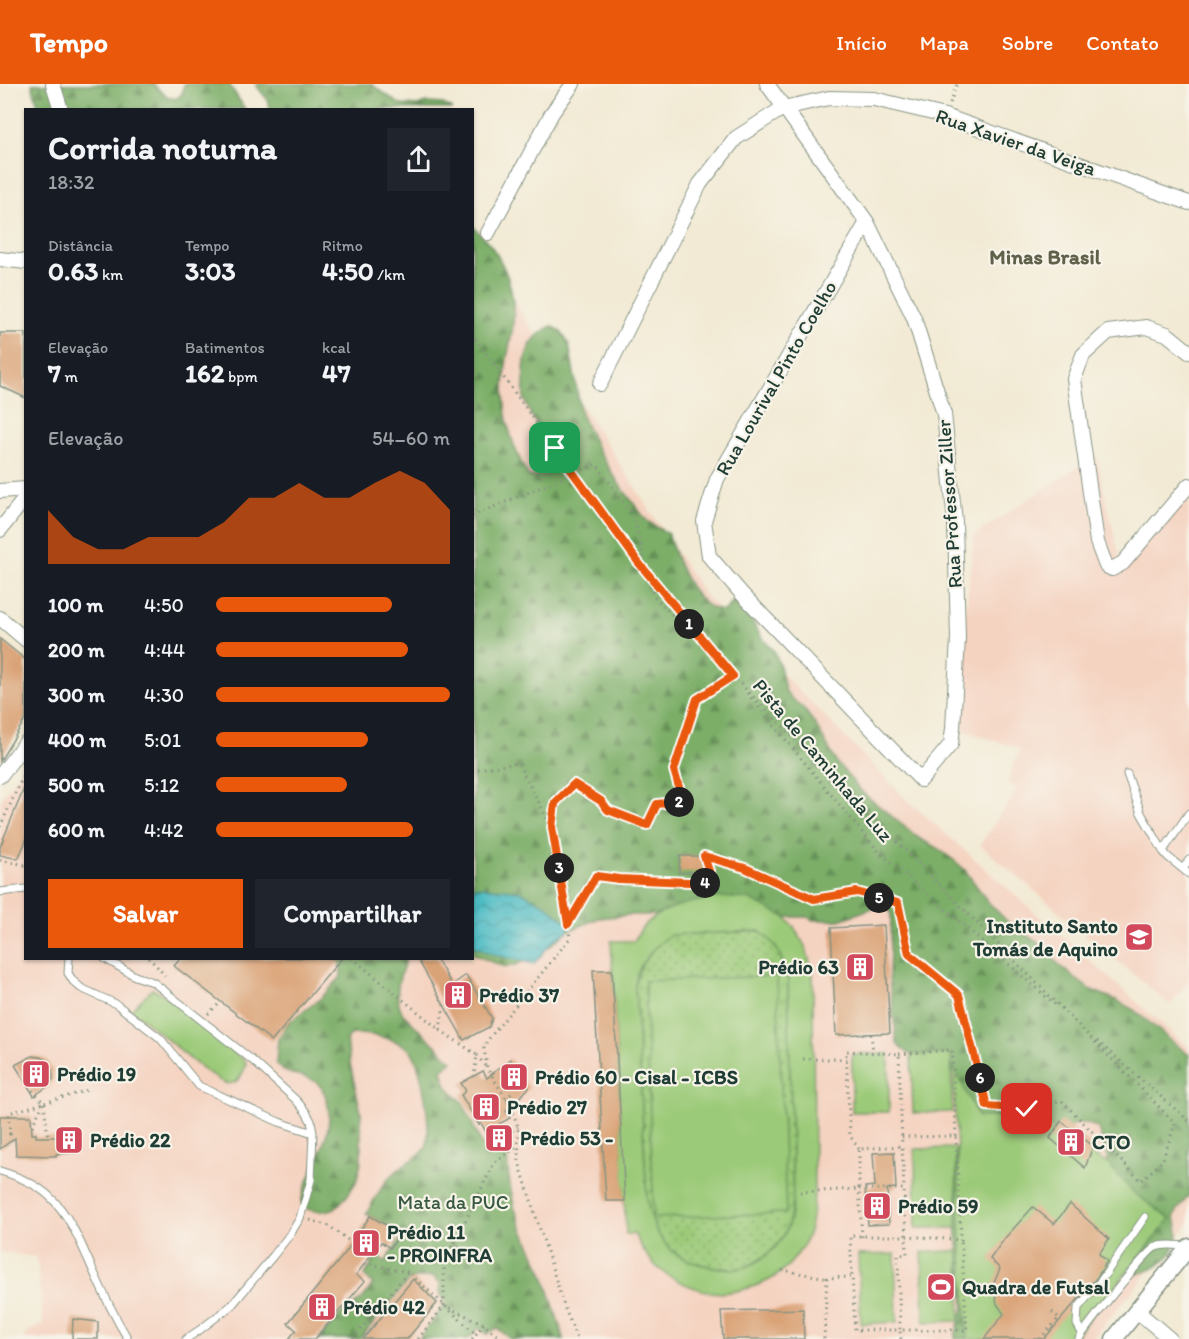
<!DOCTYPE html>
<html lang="pt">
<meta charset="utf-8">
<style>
:root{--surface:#171b24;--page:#20242c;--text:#f1f3f6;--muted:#9ea1a6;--accent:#ea580c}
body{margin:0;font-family:Itim,sans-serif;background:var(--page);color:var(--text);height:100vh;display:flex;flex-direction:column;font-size:22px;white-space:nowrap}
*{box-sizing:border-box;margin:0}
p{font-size:20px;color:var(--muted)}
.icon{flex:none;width:33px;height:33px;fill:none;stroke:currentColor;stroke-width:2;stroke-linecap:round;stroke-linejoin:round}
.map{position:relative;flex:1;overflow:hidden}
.drawer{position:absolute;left:24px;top:24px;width:450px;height:852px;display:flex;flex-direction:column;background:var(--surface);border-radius:0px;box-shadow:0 2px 4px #0004}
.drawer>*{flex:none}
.pin{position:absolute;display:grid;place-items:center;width:51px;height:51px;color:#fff;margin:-26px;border-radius:12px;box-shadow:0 3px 9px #0006}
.km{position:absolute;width:30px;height:30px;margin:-15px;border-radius:50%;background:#222;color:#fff;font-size:16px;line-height:30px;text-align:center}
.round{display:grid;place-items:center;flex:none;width:63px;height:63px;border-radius:0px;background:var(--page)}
.head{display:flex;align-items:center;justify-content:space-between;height:102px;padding:0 24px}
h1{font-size:33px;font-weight:800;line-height:45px}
.metrics{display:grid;grid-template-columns:repeat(3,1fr);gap:9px;height:102px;padding:6px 24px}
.metrics div{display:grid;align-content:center}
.metrics b{font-size:26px;font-weight:800}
.metrics small{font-size:16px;font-weight:400}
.metrics p{font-size:16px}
.chart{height:168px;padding:12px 24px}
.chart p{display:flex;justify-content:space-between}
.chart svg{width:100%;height:108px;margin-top:6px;fill:var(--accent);opacity:.7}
.cta{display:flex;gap:12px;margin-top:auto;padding:12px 24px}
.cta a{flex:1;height:69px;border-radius:0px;background:var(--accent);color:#fff;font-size:24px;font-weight:800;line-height:69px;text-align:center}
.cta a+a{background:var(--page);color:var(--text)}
ul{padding:0 24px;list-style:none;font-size:20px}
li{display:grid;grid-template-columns:96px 72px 1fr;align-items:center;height:45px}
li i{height:15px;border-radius:8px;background:var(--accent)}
header{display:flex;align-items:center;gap:36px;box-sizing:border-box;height:84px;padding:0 30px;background:var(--accent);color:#fff}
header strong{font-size:28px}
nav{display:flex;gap:33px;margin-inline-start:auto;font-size:21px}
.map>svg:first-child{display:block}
.built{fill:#f5d3c1}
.grass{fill:url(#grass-dots);stroke:#5d8456;stroke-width:1.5}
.forest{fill:url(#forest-firs);stroke:#4e764e;stroke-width:1.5}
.green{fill:#9bca78;stroke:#5d8456;stroke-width:1.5;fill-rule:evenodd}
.water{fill:url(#water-waves);stroke:#367c7c;stroke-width:1.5}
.building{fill:#daa377}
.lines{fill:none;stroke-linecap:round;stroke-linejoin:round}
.service-casing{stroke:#889484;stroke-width:9}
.minor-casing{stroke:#889484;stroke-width:16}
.tertiary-casing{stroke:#889484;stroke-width:19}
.path{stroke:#889484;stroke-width:3;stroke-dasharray:1.5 4.5;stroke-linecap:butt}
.service{stroke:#fff;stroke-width:7}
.minor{stroke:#fff;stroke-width:14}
.tertiary{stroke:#fff;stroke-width:16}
.route-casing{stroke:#fff;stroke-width:12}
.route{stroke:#ea580c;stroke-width:8}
.labels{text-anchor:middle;stroke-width:4.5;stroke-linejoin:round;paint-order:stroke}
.street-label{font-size:20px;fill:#1f3d34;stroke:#f7f3e8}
.poi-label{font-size:20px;font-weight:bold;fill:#1f3d34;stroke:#f7f3e8;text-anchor:start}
.park-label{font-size:20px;fill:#385942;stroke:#f7f3e8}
.neighbourhood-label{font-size:21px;font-weight:bold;fill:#60614b;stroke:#f7f3e8}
</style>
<header>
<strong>Tempo</strong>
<nav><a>Início</a><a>Mapa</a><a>Sobre</a><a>Contato</a></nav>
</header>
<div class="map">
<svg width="1189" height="1255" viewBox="0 0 1189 1255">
<defs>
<pattern id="grass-dots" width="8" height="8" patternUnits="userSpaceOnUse" patternTransform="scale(1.5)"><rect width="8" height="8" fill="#9bca78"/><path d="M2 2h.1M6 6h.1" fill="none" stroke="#7ea563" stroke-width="1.8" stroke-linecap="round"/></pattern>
<pattern id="forest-firs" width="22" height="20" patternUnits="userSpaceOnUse" patternTransform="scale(1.5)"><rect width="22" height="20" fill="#7cae68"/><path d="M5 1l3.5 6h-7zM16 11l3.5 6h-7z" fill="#658f56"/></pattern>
<pattern id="water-waves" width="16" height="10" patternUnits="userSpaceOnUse" patternTransform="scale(1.5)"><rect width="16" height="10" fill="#4ebcc4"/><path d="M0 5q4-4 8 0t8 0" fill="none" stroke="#409aa0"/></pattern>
</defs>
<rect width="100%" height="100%" fill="#f7f3e8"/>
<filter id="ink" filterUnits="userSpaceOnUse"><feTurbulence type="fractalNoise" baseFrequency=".0167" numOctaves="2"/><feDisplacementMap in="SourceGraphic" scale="12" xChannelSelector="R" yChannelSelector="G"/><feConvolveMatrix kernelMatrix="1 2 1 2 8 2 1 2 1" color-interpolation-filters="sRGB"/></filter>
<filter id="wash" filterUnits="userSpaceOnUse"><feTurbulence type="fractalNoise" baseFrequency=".008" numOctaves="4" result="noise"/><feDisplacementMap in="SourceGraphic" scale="24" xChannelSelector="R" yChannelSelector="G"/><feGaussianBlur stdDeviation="1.35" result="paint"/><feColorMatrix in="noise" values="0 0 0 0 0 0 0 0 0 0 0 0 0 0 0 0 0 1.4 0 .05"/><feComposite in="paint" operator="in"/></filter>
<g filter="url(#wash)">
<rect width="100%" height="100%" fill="#f2ead4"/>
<path class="built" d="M473 154 704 510 905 714 1189 964V1140L1092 1255H24L26 1249 43 1240 37 1173 0 1168V717L25 679 26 874H472Z
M1096 371 1122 484 1189 407V896L1170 921 980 761 1017 705 1007 699 1020 665 953 643 974 451Z"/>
<path class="grass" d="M759 847C779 861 781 873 788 896L793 1117C790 1143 784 1160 761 1175 757 1177 753 1180 749 1182 737 1187 720 1184 708 1182 692 1179 674 1172 664 1159 654 1146 650 1132 647 1116L635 901 637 891 642 880 653 865 670 851Z"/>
<path class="forest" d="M32 0H154C160 8 165 12 175 15L182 10 184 0H229L245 25H39Z
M255 0H371L401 21 418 22 426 19 442 20 453 25H270L267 15Z
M472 142C501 166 517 203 513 241 511 258 506 274 505 291 501 328 511 362 529 393L547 391C559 362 530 340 524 313 523 308 524 301 524 295 523 272 529 252 552 242 561 247 565 251 569 261L581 330 597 364 619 400 647 437 668 450C676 475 693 527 725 527L730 520 737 515 743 521 762 554 774 567 780 582 785 606 790 613 803 624 815 640 837 679 863 709 920 755 937 764 955 777 965 786 988 818 1017 847 1033 855 1042 862 1061 883 1089 905 1116 916 1134 926 1189 971V1111L1177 1127 1174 1134C1189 1163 1158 1190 1131 1190L1108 1117 1107 1073 1098 1044C1086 1038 1079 1037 1068 1044L971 1252 967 1255H955L956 1248 964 1222 953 1109V1091L959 1061 955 992 949 983C924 979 916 977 897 960L889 894 891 830 887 822H878L840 836H814L807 833H791L774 836 719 831H629L599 834 568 847 539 871 515 881 507 883 499 881 473 870Z
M339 875H406C399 893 393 912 403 930L452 977 442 986 446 1001 463 1019 483 1063 507 1072 509 1095 514 1122 521 1142 543 1188 564 1255H511L497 1244 487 1250 479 1244 468 1255H419L446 1219 440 1209V1199L433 1192 410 1195 360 1255H319L340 1230 363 1214 373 1200 364 1192 377 1171 385 1178 404 1150 366 1130C374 1117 381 1101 392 1091 400 1083 420 1072 425 1065 434 1053 421 975 410 966 394 953 372 950 352 950L347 956 350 980 361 1028V1079L356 1098 347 1112 335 1124 326 1127H315L307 1125 301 1118C309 1082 340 1048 325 1011 323 1006 321 1002 317 999 309 991 293 992 282 986 281 985 277 980 276 979L278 955 288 939 320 915 341 893 340 876Z"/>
<path class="green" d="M721 813 748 815 785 833 794 843 806 864 813 890 814 1108C813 1127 812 1148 801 1165 794 1176 784 1187 773 1194 758 1203 728 1211 711 1208 693 1205 671 1195 657 1183 647 1174 641 1162 634 1150H626L611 857H634C636 853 639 848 642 844 660 822 695 817 721 813ZM759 847C780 862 781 873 788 896L793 1117C790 1143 784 1160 761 1175 757 1177 753 1180 749 1182 737 1187 720 1184 708 1182 692 1179 674 1172 664 1158 654 1146 651 1132 647 1116L635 901 637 891 642 880 653 865 670 851Z
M777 892 786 1129 654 1134 645 897Z
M152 905 161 909 178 921 246 978C244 988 238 1003 225 999 220 998 214 992 209 989 182 971 159 946 131 926Z
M852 970H889V1028H852Z
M951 970 952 1028 913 1029 911 971Z
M953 981 978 1033H1024L1051 1042 1069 1057 1108 1080 1134 1109 1170 1135 1073 1255H968L961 1156Z
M956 1064 957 1144H916L915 1065Z
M959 1167 960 1237 924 1238 922 1168Z
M895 1170 897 1238 861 1240 858 1171Z"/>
<path class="water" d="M473 802 520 807 546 821 568 839V847L554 856 534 880 496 871 473 862Z"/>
<g id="blocks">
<path class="building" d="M0 249H26V314L0 302Z
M0 555 26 576V634L0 677Z
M25 702 26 757 18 775 0 771V763Z
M680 772H703V787L679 789Z
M884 841 890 949 836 951 831 844Z
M181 874H342L272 957 174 882Z
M417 874H436L452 901 466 891 492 934 489 943 464 956Z
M593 886H612L625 1117H606Z
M32 972 40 973 47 976 52 986 53 995 47 1003 34 1012 15 981Z
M510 975 529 1004 506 1027 510 1034 499 1040 510 1054 494 1063 481 1039 479 1041 461 1011 466 1007 461 999 483 987 487 994Z
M0 1032H31L32 1050H36V1053H60V1051L77 1050V1069L56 1070V1072L16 1071 15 1054 0 1065Z
M1061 1037 1093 1062 1085 1084 1050 1054Z
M894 1068 896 1104 887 1105 889 1140 868 1141 865 1103 875 1102 873 1069Z
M1070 1120 1109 1155 1099 1170 1107 1177 1098 1192 1044 1255H984L1004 1230 997 1220 996 1214 997 1209 993 1201 1000 1185 990 1175 1005 1154 1033 1123 1054 1140Z
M370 1132 401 1149 390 1164 381 1158 356 1191 365 1197 315 1255H289L296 1246 288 1239 346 1168Z
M413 1195 437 1219 407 1255H363Z
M803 1225 804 1255H723L721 1227Z
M73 1235 98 1238V1255H72Z"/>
</g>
</g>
<g filter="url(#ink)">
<use href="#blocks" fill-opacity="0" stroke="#889484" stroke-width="1.5"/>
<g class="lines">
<g class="service-casing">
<path id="service" d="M1127 690 1141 729 1163 767 1168 773 1189 790
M1163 767 1189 729
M1183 785 1189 776
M0 808 26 805
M69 874 68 889 73 897 81 904 116 920 160 954 199 1002 279 1038 313 1049
M104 874 135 892 153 898 252 976 296 1016 306 1028 311 1037 313 1049 311 1096 300 1134 291 1149 273 1172 232 1221 201 1245 186 1255
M0 1087C17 1092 36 1100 49 1112 70 1131 81 1160 92 1184 103 1209 114 1232 128 1255
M1082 1249 1077 1240 1078 1224 1102 1195 1145 1133
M1079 1255C1086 1243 1147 1166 1156 1163 1166 1159 1178 1162 1188 1162"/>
</g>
<g class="minor-casing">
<path id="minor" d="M53 0 61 26
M767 0 867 138 914 234 944 330 955 438 958 554 953 644 951 660 921 696 742 510 709 472 704 437 717 395 867 138
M488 149 552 29 573 0
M0 175 26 178
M1189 268 1167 250 1146 243 1108 248 1083 271 1074 295 1097 458 1106 482 1112 485 1123 479 1189 401
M600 300 700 100 736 54 783 24 829 14 874 15 945 32 1189 119
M0 407 26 405
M0 446 26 413
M0 534 26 556
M0 692 26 658
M1137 1227 1170 1255"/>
</g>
<g class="tertiary-casing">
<path id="tertiary" d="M1114 1255 1189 1163"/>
</g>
<path class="path" d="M950 19 957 0
M472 250 638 478 733 592
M472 432 596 380 633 431 653 511 716 576
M747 609 877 766 1058 923
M472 686 518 679 551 742
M0 743 26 686
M0 776 25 781 26 780
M568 840 596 792 619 795 713 799 703 772 745 784 814 815 857 809 898 819 909 870 959 911 987 1022 1027 1025 1062 1017 1141 1097 1163 1076 1175 1039 733 592 697 615 674 686 683 717 657 720 647 741 608 727 601 717 574 700 555 719 552 743 568 840 570 854 487 957 484 964 487 984 507 1016 514 1031 518 1043 519 1078 565 1225 577 1255
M148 874 155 880 165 892
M352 874 440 946 477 971 474 992
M208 930 221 918
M440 946 444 920
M871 950 873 968
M1097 957 1189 1037
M899 970 952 966 956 1052 902 1053
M477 971 485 982
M803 975H847
M28 1002 44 1019 88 1006
M507 1016 513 1006
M44 1019 48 1053
M32 1042 43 1020
M10 1050V1053L9 1029 44 1019
M507 1050 518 1043
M859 1065 850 1052 846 967 899 970 902 1062
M800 1108 859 1105V1065L902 1062 904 1105
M310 1136 329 1142 352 1159
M862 1153 859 1105H904L906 1152H850L855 1246H900L898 1171 907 1170 906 1152 961 1156 956 1052
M365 1179 408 1188
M782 1186 827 1194
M449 1224 484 1240 501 1255
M353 1255 408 1188 476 1250
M418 1255 444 1222V1180L494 1079 518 1062
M472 1255 484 1240
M824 1255 827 1194 851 1193
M901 1255 900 1246H967L961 1156
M1040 1255 1059 1234 1052 1228"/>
<use href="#service" class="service"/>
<use href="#minor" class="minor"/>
<use href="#tertiary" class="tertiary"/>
</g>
</g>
<g class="lines" filter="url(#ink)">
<g class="route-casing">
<path id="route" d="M555 364 638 478 733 592 697 615 674 686 683 717 657 720 647 741 608 726 601 717 574 700 555 719 552 743 568 840 596 792 619 795 713 799 704 772 745 784 814 815 857 808 898 819 909 870 959 911 987 1022 1027 1025"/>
</g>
<use href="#route" class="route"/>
</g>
<defs>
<g id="school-square" transform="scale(1.5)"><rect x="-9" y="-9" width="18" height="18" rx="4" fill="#d1495b" stroke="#f7f3e8"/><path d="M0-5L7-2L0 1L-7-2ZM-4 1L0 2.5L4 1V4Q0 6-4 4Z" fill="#fff"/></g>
<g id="building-square" transform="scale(1.5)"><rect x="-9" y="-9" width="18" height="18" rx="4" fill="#d1495b" stroke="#f7f3e8"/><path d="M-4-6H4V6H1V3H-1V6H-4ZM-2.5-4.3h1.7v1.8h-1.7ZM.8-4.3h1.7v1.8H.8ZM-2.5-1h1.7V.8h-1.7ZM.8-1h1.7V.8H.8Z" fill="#fff"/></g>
<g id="stadium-square" transform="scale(1.5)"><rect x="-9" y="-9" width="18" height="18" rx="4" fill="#d1495b" stroke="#f7f3e8"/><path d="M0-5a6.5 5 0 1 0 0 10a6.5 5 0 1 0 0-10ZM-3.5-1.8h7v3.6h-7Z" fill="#fff"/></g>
</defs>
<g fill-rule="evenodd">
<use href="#school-square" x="1139" y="853"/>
<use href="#building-square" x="860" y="883"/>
<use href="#building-square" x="458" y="911"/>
<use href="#building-square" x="36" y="990"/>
<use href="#building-square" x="514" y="993"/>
<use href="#building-square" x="486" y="1023"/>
<use href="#building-square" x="499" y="1054"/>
<use href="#building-square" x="69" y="1056"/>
<use href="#building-square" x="1071" y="1058"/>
<use href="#building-square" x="877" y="1122"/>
<use href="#building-square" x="366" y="1159"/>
<use href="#stadium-square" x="941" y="1203"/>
<use href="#building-square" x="322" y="1223"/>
</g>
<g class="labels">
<g class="street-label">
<text transform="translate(1016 58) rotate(19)" y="7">Rua Xavier da Veiga</text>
<text transform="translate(776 294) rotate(-60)" y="7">Rua Lourival Pinto Coelho</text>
<text transform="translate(949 420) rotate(-94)" y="7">Rua Professor Ziller</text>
<text transform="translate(823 676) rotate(50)" y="7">Pista de Caminhada Luz</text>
</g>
<g class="poi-label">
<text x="1118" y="849" text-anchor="end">Instituto Santo<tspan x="1118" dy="23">Tomás de Aquino</tspan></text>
<text x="839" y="890" text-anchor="end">Prédio 63</text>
<text x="479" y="918">Prédio 37</text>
<text x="57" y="997">Prédio 19</text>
<text x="535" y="1000">Prédio 60 - Cisal - ICBS</text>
<text x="507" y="1030">Prédio 27</text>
<text x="520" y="1061">Prédio 53 -</text>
<text x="90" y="1063">Prédio 22</text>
<text x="1092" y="1065">CTO</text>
<text x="898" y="1129">Prédio 59</text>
<text x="387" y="1155">Prédio 11<tspan x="387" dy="23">- PROINFRA</tspan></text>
<text x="962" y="1210">Quadra de Futsal</text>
<text x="343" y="1230">Prédio 42</text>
</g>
<g class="park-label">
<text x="453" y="1125">Mata da PUC</text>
</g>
<g class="neighbourhood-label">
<text x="1045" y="180">Minas Brasil</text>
</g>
</g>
</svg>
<div class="pin" style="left:555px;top:364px;background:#1e9e55"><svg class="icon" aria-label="arrive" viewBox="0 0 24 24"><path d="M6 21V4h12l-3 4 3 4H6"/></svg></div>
<div class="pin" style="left:1027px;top:1025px;background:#d93025"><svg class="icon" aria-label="check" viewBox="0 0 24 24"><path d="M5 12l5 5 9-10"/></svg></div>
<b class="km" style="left:689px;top:540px">1</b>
<b class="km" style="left:679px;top:718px">2</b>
<b class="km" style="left:559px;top:784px">3</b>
<b class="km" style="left:705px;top:799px">4</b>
<b class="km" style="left:879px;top:814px">5</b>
<b class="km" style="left:980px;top:994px">6</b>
<section class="drawer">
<div class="head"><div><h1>Corrida noturna</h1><p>18:32</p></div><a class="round"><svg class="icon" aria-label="share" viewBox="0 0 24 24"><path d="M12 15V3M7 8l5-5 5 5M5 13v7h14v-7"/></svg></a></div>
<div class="metrics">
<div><p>Distância</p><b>0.63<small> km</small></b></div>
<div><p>Tempo</p><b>3:03</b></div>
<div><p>Ritmo</p><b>4:50<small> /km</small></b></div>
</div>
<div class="metrics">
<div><p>Elevação</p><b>7<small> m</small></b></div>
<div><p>Batimentos</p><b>162<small> bpm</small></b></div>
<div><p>kcal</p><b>47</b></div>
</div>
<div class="chart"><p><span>Elevação</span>54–60 m</p>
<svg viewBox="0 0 160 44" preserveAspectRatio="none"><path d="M0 44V22L10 33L20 38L30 38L40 33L50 33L60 33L70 27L80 17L90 17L100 11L110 17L120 17L130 11L140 6L150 11L160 22V44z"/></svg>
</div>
<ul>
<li><b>100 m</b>4:50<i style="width:75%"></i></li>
<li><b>200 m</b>4:44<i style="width:82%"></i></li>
<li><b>300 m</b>4:30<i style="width:100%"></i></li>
<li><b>400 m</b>5:01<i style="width:65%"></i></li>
<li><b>500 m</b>5:12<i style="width:56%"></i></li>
<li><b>600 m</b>4:42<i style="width:84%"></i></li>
</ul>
<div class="cta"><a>Salvar</a><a>Compartilhar</a></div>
</section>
</div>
